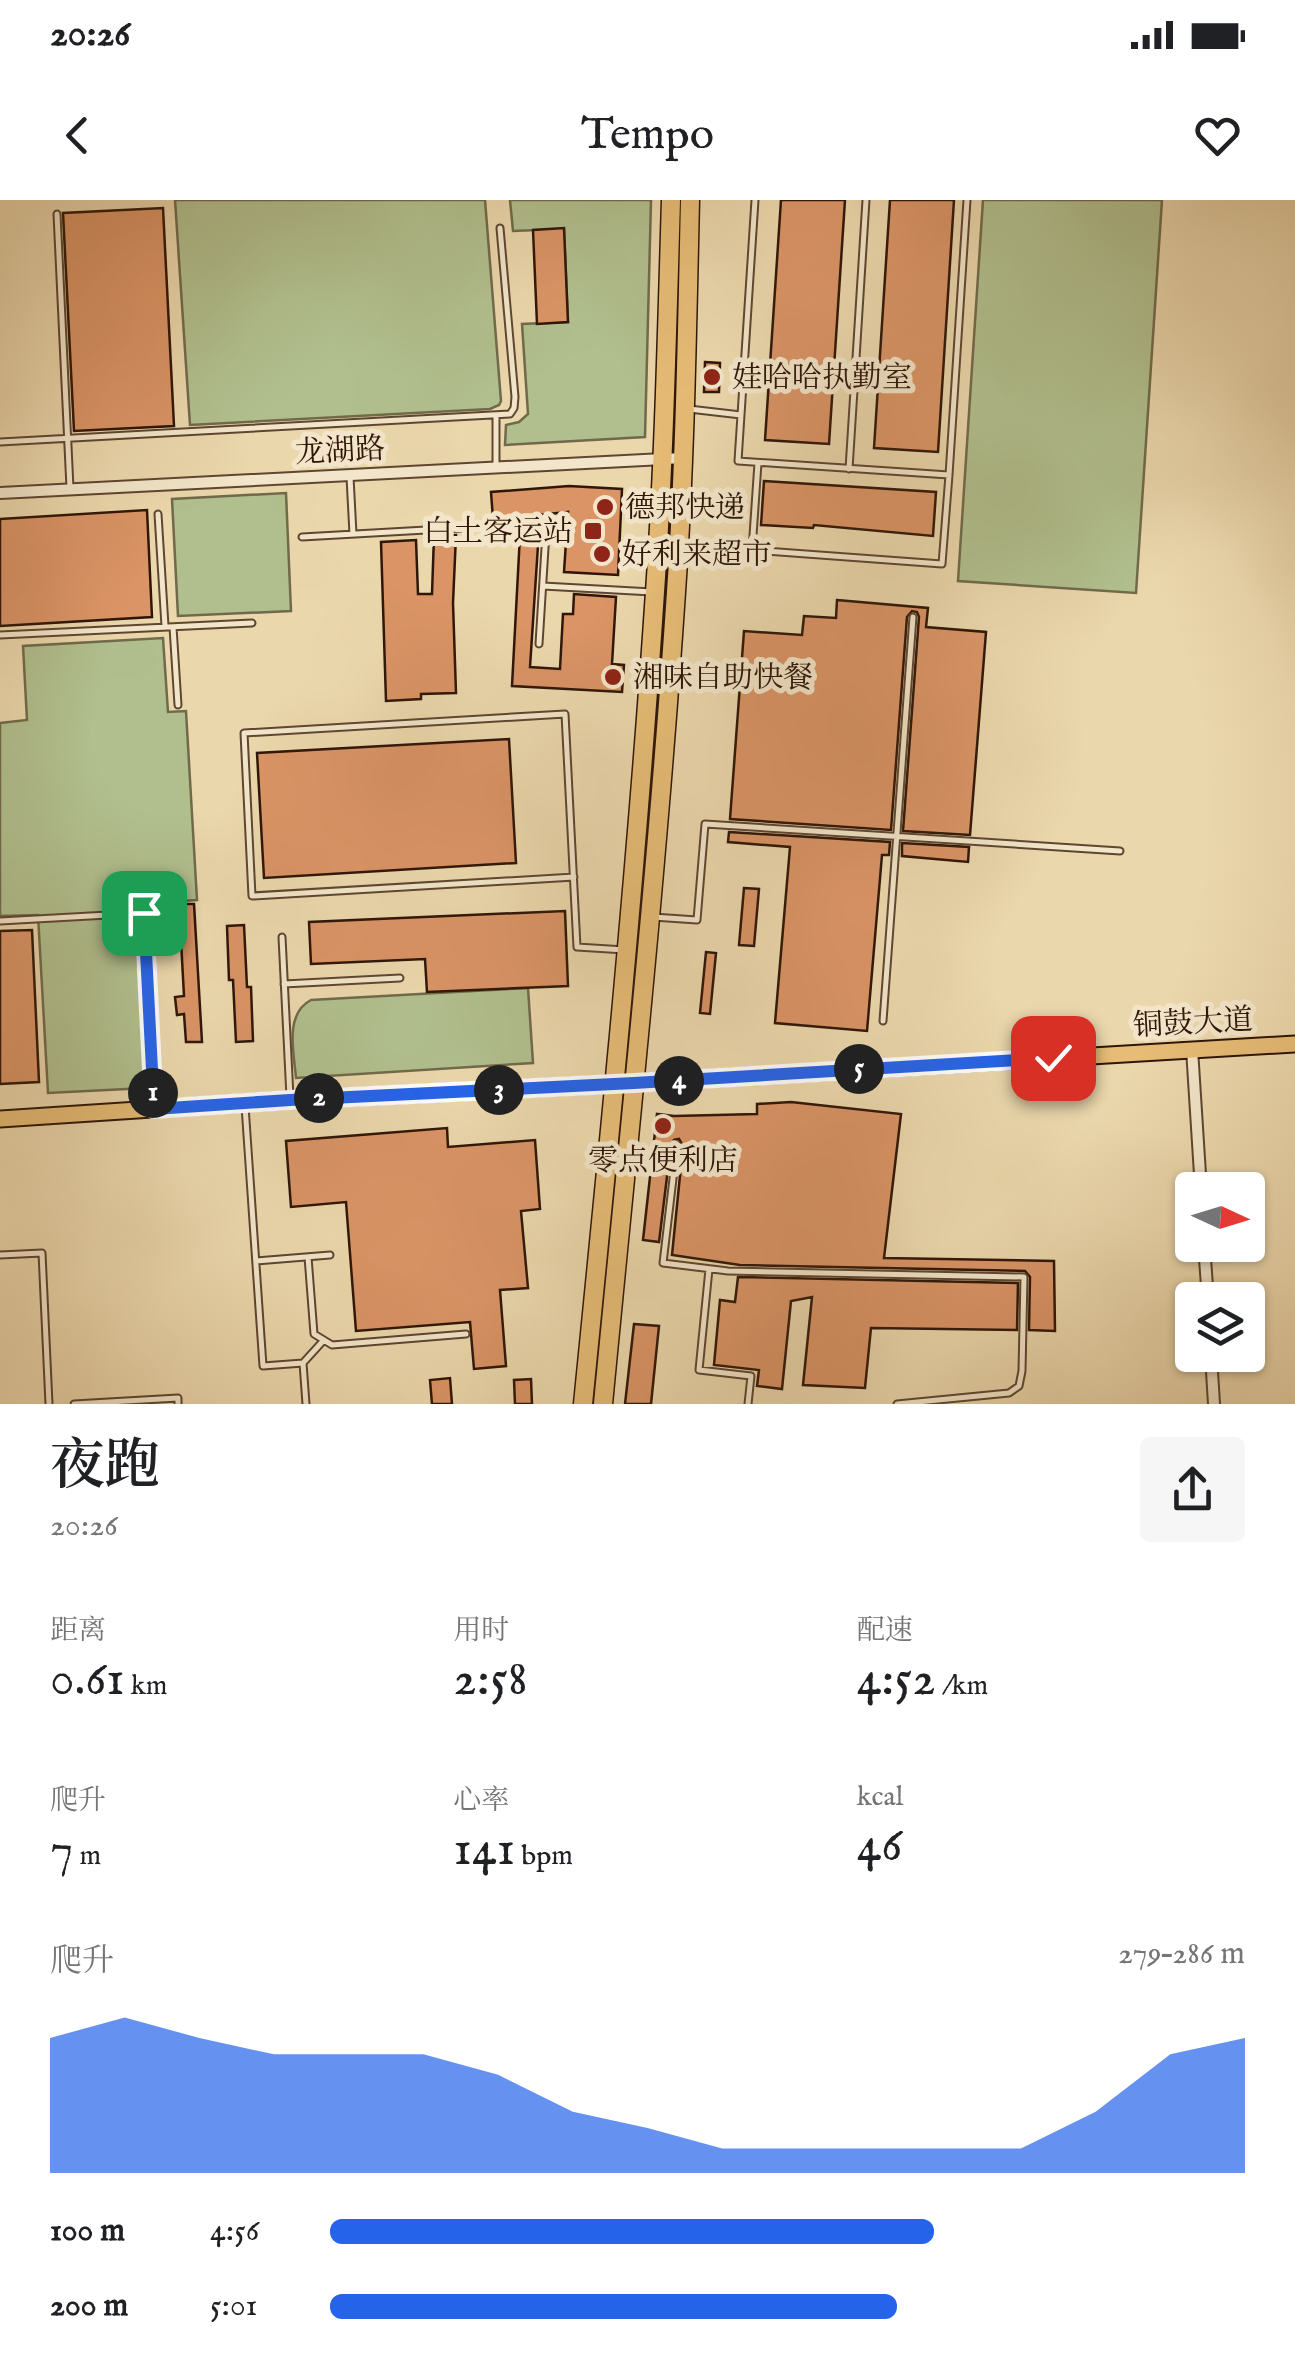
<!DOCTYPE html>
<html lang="zh">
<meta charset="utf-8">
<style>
:root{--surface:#fff;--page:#f6f6f6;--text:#202124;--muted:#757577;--accent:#2563eb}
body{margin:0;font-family:"IM FELL English","Noto Serif SC",serif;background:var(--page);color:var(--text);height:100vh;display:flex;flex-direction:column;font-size:38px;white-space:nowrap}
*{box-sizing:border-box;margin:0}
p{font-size:32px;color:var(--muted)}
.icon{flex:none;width:55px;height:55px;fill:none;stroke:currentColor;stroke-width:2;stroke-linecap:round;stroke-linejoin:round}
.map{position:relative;height:1204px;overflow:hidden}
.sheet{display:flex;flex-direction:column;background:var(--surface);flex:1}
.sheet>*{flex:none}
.needle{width:65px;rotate:94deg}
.controls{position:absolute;left:1175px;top:972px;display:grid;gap:20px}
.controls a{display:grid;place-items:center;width:90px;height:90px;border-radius:10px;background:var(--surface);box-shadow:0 2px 8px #0004;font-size:50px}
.pin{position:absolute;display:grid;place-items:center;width:85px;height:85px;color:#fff;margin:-42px;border-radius:20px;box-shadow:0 5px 15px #0006}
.km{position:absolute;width:50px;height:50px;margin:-25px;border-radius:50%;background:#222;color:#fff;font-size:28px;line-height:50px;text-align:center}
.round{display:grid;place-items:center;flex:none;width:105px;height:105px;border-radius:10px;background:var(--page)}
.overview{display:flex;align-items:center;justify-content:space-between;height:170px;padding:0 50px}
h1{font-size:55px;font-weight:600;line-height:75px}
.stats{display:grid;grid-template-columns:repeat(3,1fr);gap:15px;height:170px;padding:10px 50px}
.stats div{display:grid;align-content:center}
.stats b{font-size:50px;font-weight:600}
.stats small{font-size:28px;font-weight:400}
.stats p{font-size:28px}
.chart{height:280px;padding:20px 50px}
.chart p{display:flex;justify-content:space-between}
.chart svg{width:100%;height:180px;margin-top:10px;fill:var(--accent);opacity:.7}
ul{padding:0 50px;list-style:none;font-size:32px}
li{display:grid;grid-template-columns:160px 120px 1fr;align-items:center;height:75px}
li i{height:25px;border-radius:12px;background:var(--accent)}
.status{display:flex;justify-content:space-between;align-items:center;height:70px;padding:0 50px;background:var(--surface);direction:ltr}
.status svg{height:28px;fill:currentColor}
header{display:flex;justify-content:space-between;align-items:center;height:130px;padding:0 50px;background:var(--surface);font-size:45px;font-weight:600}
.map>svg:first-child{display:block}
.green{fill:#b1bf8e;stroke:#706a4b;stroke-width:2.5}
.building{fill:#da9466;stroke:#2f1608;stroke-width:2.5}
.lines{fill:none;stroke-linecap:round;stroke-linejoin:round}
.lane-casing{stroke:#5e4631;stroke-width:9}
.street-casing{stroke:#5e4631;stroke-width:14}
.primary-casing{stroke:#2f1608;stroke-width:19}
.highway-casing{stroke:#2f1608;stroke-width:21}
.lane{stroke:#f2e5c9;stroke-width:5}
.street{stroke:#f2e5c9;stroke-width:10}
.primary{stroke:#e6bc76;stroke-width:15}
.highway{stroke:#e6bc76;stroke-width:18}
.route-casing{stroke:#fff;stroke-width:20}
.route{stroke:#2563eb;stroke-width:12}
.poi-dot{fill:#8f2418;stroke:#f2e5c9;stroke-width:4}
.labels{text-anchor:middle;stroke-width:10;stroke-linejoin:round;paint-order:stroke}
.poi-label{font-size:30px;fill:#2f1608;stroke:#f2e5c9;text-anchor:start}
.street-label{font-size:30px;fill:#2f1608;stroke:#f2e5c9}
</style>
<div class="status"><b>20:26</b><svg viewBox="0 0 49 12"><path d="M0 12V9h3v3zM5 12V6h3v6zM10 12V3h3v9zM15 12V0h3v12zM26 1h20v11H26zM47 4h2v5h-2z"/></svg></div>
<header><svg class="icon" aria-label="back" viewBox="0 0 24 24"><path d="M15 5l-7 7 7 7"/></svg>Tempo<svg class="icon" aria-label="heart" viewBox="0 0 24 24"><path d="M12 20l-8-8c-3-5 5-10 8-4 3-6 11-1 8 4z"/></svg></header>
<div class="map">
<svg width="1295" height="1204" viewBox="0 0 1295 1204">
<rect width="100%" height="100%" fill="#ebd7ac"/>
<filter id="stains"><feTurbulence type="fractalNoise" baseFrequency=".002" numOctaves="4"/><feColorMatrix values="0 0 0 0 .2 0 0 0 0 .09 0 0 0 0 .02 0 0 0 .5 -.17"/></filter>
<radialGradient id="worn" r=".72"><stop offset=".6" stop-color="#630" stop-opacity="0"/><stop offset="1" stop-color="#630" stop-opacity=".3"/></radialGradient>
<path class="green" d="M175 0H485L501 201 499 205 490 209 190 225Z
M510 0H651L645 237 505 245 506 225 519 222 528 214 522 124 568 122 564 29 513 31Z
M983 0H1162L1136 393 958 381Z
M286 293 291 411 178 416 172 299Z
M163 438 168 512 186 511 197 700 134 704 146 888 48 893 38 715 0 716V523L27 520 23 446Z
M528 788 533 863 296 878C294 853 284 814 311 800Z"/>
<path class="building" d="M781 0H845L829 244 765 240Z
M890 0H954L938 252 874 248Z
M163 8 174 226 74 231 63 13Z
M564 28 568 122 537 124 533 30Z
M705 162 720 163 719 192H704Z
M764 281 936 292 933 336 814 325 813 328 761 325Z
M569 286 622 289 618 375 564 372 568 312 540 315 530 467 560 469 563 414H573L574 394 616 397 612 464 624 465 622 492 512 486 521 316 493 319 491 292Z
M147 310 152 417 0 426V319Z
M456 335 453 403 456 493 421 494V499L386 501 381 342 416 340 418 394H432L434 336Z
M837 400 928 408 926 427 986 432 970 635 903 631 919 417 917 412 912 411 907 417 891 630 730 619 744 431 802 435 804 416 836 418Z
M509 539 516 663 264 678 257 553Z
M729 632 890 642 889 655H882L867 831 775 823 790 647 728 642Z
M902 643 969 647 968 662 902 656Z
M744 688 759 689 754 746 739 745Z
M179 704H194L202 842H186L184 814 177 815 175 797 184 796Z
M565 711 568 786 427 792 425 759 311 764 309 722Z
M244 725 247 787H251L253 841 236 842 233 780H229L227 726Z
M32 730 39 882 0 884V731Z
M706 752 716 753 710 814 700 813Z
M791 902 901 914 884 1058 1054 1061 1055 1131 1029 1130 1030 1077 1025 1071 740 1065 672 1055 683 946 679 939 674 940 671 944 659 1042 643 1040 657 914 674 916 757 914V904Z
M447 928 448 947 535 940 540 1009 521 1011 528 1088 500 1090 506 1166 474 1169 470 1122 356 1131 346 1002 291 1007 286 941Z
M738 1077 1018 1083 1017 1130 871 1128 865 1188 803 1185 812 1097 791 1101 782 1189 757 1186 759 1170 714 1165 720 1100 735 1102Z
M634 1124 659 1126 651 1204H625Z
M450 1178 452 1204H432L430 1180Z
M531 1179 532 1204H515L514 1180Z"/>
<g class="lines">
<g class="lane-casing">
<path id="lane" d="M755 0 738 261 949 275 967 0
M57 14 70 288
M689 209 741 215
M496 216V266
M0 242 510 214 514 208 515 197 500 28
M758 263 752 350 942 364 949 275
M849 269 866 0
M350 277 353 334
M158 314 165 426
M302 337 479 327
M543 386 652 392
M173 427 178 505
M0 435 252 423
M539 444 546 332
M574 677 252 696 244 533 565 514 577 747 625 750
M653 717 697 720 705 624 1120 651
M0 721 144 713 154 906
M282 737 290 897
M284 784 400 778
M883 821 913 417
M245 906 263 1166 303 1163 306 1204
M677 945 663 1063 728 1071 1024 1077 1022 1171 1019 1186 1009 1193 897 1204
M0 1055 42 1053 49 1204
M308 1057 314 1134 332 1145 466 1134
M256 1061 330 1055
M709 1069 699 1170 751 1176 748 1204
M303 1163 323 1141
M74 1204 178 1198V1204"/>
</g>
<g class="street-casing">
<path id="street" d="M0 293 683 258
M1192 849 1201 990
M1204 1045 1208 1100
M1211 1155 1214 1204"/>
</g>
<g class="primary-casing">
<path id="primary" d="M0 919 290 900 634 883 1295 844"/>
</g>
<g class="highway-casing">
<path id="highway" d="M583 1204C610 934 637 663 655 392 664 262 667 131 671 0
M603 1204C629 934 658 663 676 392 685 262 687 131 690 0"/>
</g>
<use href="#lane" class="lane"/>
<use href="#street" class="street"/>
<use href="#primary" class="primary"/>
<use href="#highway" class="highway"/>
</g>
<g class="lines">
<g class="route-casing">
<path id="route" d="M144 713 154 909 290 900 634 883 1053 858"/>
</g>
<use href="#route" class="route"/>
</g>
<g class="poi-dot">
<circle cx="712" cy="177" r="10"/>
<circle cx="605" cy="307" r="10"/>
<rect x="583" y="321" width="20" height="20" rx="5"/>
<circle cx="602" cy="354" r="10"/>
<circle cx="613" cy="477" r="10"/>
<circle cx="663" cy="926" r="10"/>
</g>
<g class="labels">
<g class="poi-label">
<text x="732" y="187">娃哈哈执勤室</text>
<text x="625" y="317">德邦快递</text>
<text x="573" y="341" text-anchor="end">白土客运站</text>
<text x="622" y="364">好利来超市</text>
<text x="633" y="487">湘味自助快餐</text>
<text x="663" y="970" text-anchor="middle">零点便利店</text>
</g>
<g class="street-label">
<text transform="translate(340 250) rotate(-3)" y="10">龙湖路</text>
<text transform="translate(1193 822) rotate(-3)" y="10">铜鼓大道</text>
</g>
</g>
<rect width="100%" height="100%" filter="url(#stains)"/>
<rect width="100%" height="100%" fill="url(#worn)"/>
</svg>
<div class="controls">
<a><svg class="needle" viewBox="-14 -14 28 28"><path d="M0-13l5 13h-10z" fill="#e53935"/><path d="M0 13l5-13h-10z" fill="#757577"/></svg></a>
<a><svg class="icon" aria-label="layers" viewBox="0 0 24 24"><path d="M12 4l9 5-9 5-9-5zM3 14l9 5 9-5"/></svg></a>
</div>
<div class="pin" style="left:144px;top:713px;background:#1e9e55"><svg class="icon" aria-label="arrive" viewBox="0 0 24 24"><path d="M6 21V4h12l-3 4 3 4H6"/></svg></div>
<div class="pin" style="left:1053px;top:858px;background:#d93025"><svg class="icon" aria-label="check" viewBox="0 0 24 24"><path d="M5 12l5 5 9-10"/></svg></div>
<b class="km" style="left:153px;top:893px">1</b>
<b class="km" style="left:319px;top:898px">2</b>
<b class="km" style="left:499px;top:890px">3</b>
<b class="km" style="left:679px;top:881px">4</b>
<b class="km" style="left:859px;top:869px">5</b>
</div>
<section class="sheet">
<div class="overview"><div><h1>夜跑</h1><p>20:26</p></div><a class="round"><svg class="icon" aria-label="share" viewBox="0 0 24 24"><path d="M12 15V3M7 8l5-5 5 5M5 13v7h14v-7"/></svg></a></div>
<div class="stats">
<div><p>距离</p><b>0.61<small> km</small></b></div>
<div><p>用时</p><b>2:58</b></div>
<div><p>配速</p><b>4:52<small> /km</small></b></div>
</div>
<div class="stats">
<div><p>爬升</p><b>7<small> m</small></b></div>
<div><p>心率</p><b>141<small> bpm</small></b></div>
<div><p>kcal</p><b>46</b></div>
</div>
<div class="chart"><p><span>爬升</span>279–286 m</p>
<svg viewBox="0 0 160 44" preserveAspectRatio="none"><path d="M0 44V11L10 6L20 11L30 15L40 15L50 15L60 20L70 29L80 33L90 38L100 38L110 38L120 38L130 38L140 29L150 15L160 11V44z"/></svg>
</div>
<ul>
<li><b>100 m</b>4:56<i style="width:66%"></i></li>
<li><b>200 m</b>5:01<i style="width:62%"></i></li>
</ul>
</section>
